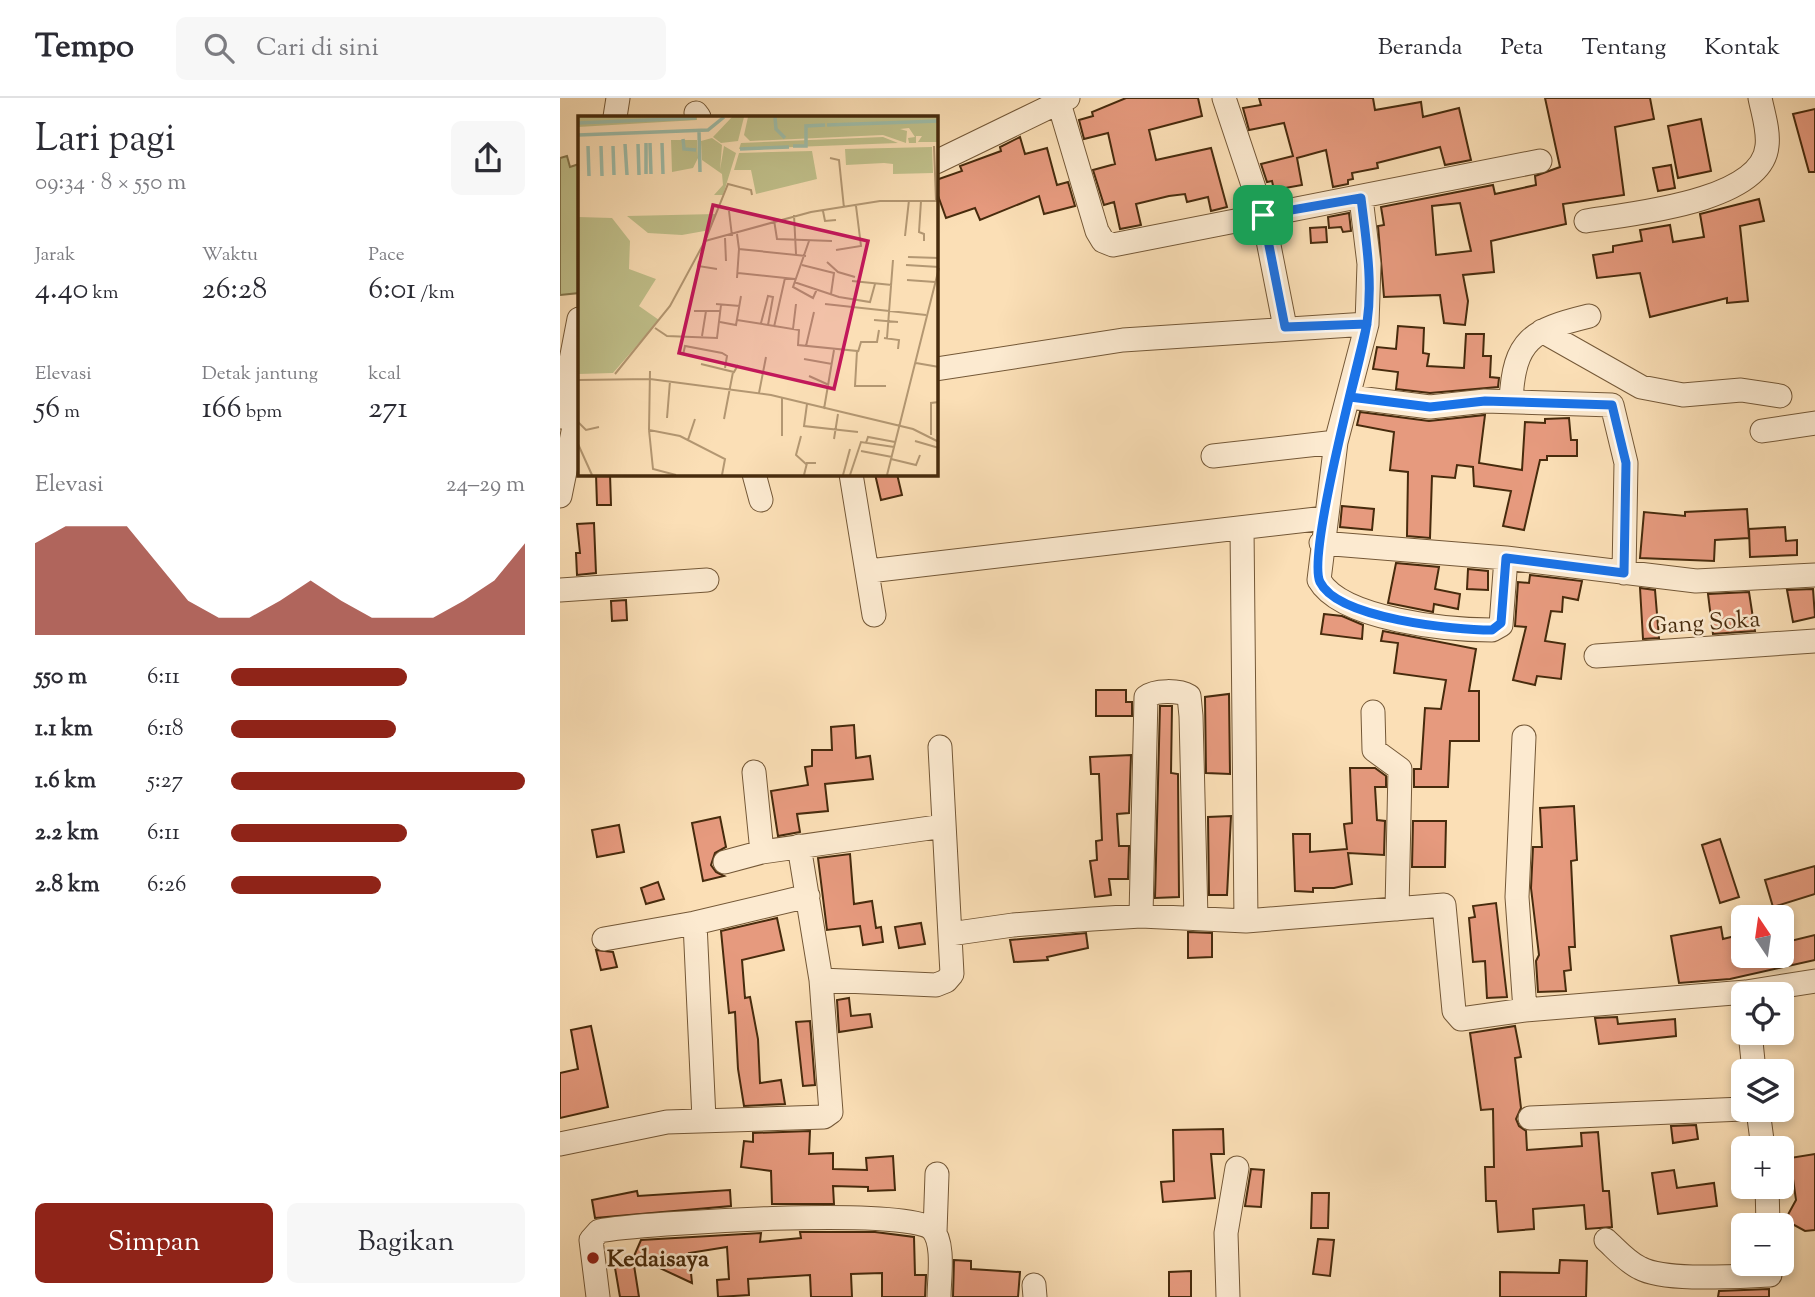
<!DOCTYPE html>
<html lang="id">
<meta charset="utf-8">
<style>
:root{--surface:#fff;--page:#f7f7f7;--text:#2b2b33;--muted:#7c7c81;--line:#e1e1e2;--accent:#8f2418}
body{margin:0;font-family:"Sorts Mill Goudy",serif;background:var(--page);color:var(--text);height:100vh;display:flex;flex-direction:column;font-size:26px;white-space:nowrap}
*{box-sizing:border-box;margin:0}
p{font-size:23px;color:var(--muted)}
.icon{flex:none;width:38px;height:38px;fill:none;stroke:currentColor;stroke-width:2;stroke-linecap:round;stroke-linejoin:round}
.map{position:relative;flex:1;overflow:hidden}
.details{display:flex;flex-direction:column;background:var(--surface);width:560px}
.details>*{flex:none}
.needle{width:46px;rotate:347deg}
.fabs{position:absolute;left:1171px;top:807px;display:grid;gap:14px}
.fabs a{display:grid;place-items:center;width:63px;height:63px;border-radius:10px;background:var(--surface);box-shadow:0 4px 10px #0003;font-size:35px}
.pin{position:absolute;display:grid;place-items:center;width:60px;height:60px;color:#fff;margin:-30px;border-radius:14px;box-shadow:0 4px 10px #0006}
.round{display:grid;place-items:center;flex:none;width:74px;height:74px;border-radius:10px;background:var(--page)}
.headline{display:flex;align-items:center;justify-content:space-between;height:119px;padding:0 35px}
h1{font-size:38px;font-weight:600;line-height:52px}
.metrics{display:grid;grid-template-columns:repeat(3,1fr);gap:10px;height:119px;padding:7px 35px}
.metrics div{display:grid;align-content:center}
.metrics b{font-size:30px;font-weight:600}
.metrics small{font-size:19px;font-weight:400}
.metrics p{font-size:19px}
.chart{height:196px;padding:14px 35px}
.chart p{display:flex;justify-content:space-between}
.chart svg{width:100%;height:126px;margin-top:7px;fill:var(--accent);opacity:.7}
.cta{display:flex;gap:14px;margin-top:auto;padding:14px 35px}
.cta a{flex:1;height:80px;border-radius:10px;background:var(--accent);color:#fff;font-size:28px;font-weight:600;line-height:80px;text-align:center}
.cta a+a{background:var(--page);color:var(--text)}
ul{padding:0 35px;list-style:none;font-size:23px}
li{display:grid;grid-template-columns:112px 84px 1fr;align-items:center;height:52px}
li i{height:18px;border-radius:9px;background:var(--accent)}
header{display:flex;align-items:center;gap:42px;box-sizing:border-box;height:98px;padding:0 35px;background:var(--surface);border-bottom:2px solid var(--line)}
header strong{font-size:33px}
nav{display:flex;gap:38px;margin-inline-start:auto;font-size:24px}
.search{width:490px;height:63px;background:var(--page);display:flex;align-items:center;gap:18px;box-sizing:border-box;padding:0 24px;border-radius:10px;color:var(--muted);font-size:26px}
main{display:flex;flex:1;min-height:0}
.map>svg:first-child{display:block}
.green{fill:#c1c18c;stroke:#84764c;stroke-width:2}
.building{fill:#e69a7e;stroke:#472b0d;stroke-width:2;fill-rule:evenodd}
.lines{fill:none;stroke-linecap:round;stroke-linejoin:round}
.minor-casing{stroke:#745837;stroke-width:25}
.minor{stroke:#fcead0;stroke-width:23}
.route-casing{stroke:#fff;stroke-width:14}
.route{stroke:#1a73e8;stroke-width:9}
.poi-dot{fill:#8f2418;stroke:#fcead0;stroke-width:2.5}
.labels{text-anchor:middle;stroke-width:5;stroke-linejoin:round;paint-order:stroke}
.street-label{font-size:24px;fill:#472b0d;stroke:#fcead0}
.poi-label{font-size:24px;font-weight:bold;fill:#472b0d;stroke:#fcead0;text-anchor:start}
.inset-river{fill:none;stroke:#9fbda9;stroke-width:3.5}
.inset-road{fill:none;stroke:#b39772;stroke-width:2}
.view{fill:#c2185b;fill-opacity:0.15;stroke:#c2185b;stroke-width:3.5}
.inset-edge{fill:none;stroke:#472b0d;stroke-width:3.5}
</style>
<header>
<strong>Tempo</strong>
<div class="search"><svg class="icon" aria-label="search" viewBox="0 0 24 24"><circle cx="10" cy="10" r="6"/><path d="M15 15l6 6"/></svg>Cari di sini</div>
<nav><a>Beranda</a><a>Peta</a><a>Tentang</a><a>Kontak</a></nav>
</header>
<main>
<section class="details">
<div class="headline"><div><h1>Lari pagi</h1><p>09:34 · 8 × 550 m</p></div><a class="round"><svg class="icon" aria-label="share" viewBox="0 0 24 24"><path d="M12 15V3M7 8l5-5 5 5M5 13v7h14v-7"/></svg></a></div>
<div class="metrics">
<div><p>Jarak</p><b>4.40<small> km</small></b></div>
<div><p>Waktu</p><b>26:28</b></div>
<div><p>Pace</p><b>6:01<small> /km</small></b></div>
</div>
<div class="metrics">
<div><p>Elevasi</p><b>56<small> m</small></b></div>
<div><p>Detak jantung</p><b>166<small> bpm</small></b></div>
<div><p>kcal</p><b>271</b></div>
</div>
<div class="chart"><p><span>Elevasi</span>24–29 m</p>
<svg viewBox="0 0 160 44" preserveAspectRatio="none"><path d="M0 44V12L10 6L20 6L30 6L40 19L50 32L60 38L70 38L80 32L90 25L100 32L110 38L120 38L130 38L140 32L150 25L160 12V44z"/></svg>
</div>
<ul>
<li><b>550 m</b>6:11<i style="width:60%"></i></li>
<li><b>1.1 km</b>6:18<i style="width:56%"></i></li>
<li><b>1.6 km</b>5:27<i style="width:100%"></i></li>
<li><b>2.2 km</b>6:11<i style="width:60%"></i></li>
<li><b>2.8 km</b>6:26<i style="width:51%"></i></li>
</ul>
<div class="cta"><a>Simpan</a><a>Bagikan</a></div>
</section>
<div class="map">
<svg width="1255" height="1199" viewBox="0 0 1255 1199">
<rect width="100%" height="100%" fill="#fbdfb6"/>
<filter id="stains"><feTurbulence type="fractalNoise" baseFrequency=".00286" numOctaves="4"/><feColorMatrix values="0 0 0 0 .2 0 0 0 0 .09 0 0 0 0 .02 0 0 0 .5 -.17"/></filter>
<radialGradient id="worn" r=".72"><stop offset=".6" stop-color="#630" stop-opacity="0"/><stop offset="1" stop-color="#630" stop-opacity=".3"/></radialGradient>
<path class="green" d="M7 58 10 69 19 66V195L0 197V60Z"/>
<path class="building" d="M566 0H638L642 18 589 32 596 62 651 50 667 109 651 113 648 99 627 104 625 96 609 98 576 106 581 127 560 131 554 104 544 107 533 72 555 66 548 35 524 41 519 22 533 18 532 14Z
M699 0H813L815 12 861 4 863 19 899 10 911 62 885 67 880 49 817 65 818 70 792 75 793 81 788 82V86L773 89 766 52 737 60 742 87 714 92 712 83 707 84 701 66 733 58 724 25 689 32 683 10 701 7Z
M985 0H1090L1094 21 1055 29 1064 97 1003 106 1006 126 931 143 934 174 903 177 908 203 905 227 884 225 880 197 824 199 818 128 824 127 821 109 933 87 935 96 976 87 975 78 1000 69ZM900 105 911 153 876 157 872 108Z
M1255 11V74H1249L1233 16Z
M1141 21 1151 73 1118 80 1108 28Z
M460 39 465 56 487 50 497 87 508 84 515 108 484 116 479 98 420 122 415 110 386 120 376 92V82L402 73 400 68 441 53 440 49Z
M1111 67 1115 90 1098 93 1093 70Z
M1199 101 1204 123 1180 128 1188 203 1167 205V200L1090 219 1080 175 1037 180 1033 157 1053 154V148L1082 143 1080 132 1110 127 1113 144 1144 139 1140 116Z
M789 115 791 133 783 134 781 129 769 130 768 119Z
M766 129 767 144 751 145 750 130Z
M838 228 864 230 863 255 869 256 867 268 904 270 906 236H924L923 258H931L930 279 939 280 938 289 870 295 836 291 838 274 813 271 817 249 836 251Z
M800 314 869 323 925 317 919 365 962 372 965 324 985 325V321L1009 320 1011 342H1017V358H987V362H980L964 432 943 428 951 393 914 388 913 369 897 367 895 380 872 378 870 440 847 438 848 374 830 372 834 334 797 327Z
M36 376H50L51 407H37Z
M315 376H337L342 397 321 402Z
M782 408 814 411 812 432 780 429Z
M1187 411 1189 440 1155 442 1154 463 1080 460 1084 414 1125 418V414Z
M34 425 36 475 17 477 16 455H20L17 426Z
M1225 429 1226 443 1237 442V457L1190 459 1189 431Z
M836 465 879 469 875 491 900 496 898 511 874 506 873 514 828 505Z
M908 471 928 473V492L907 491Z
M970 477 1022 483 1018 502 1003 499 1002 514 991 513 985 543 1005 546 1001 581 977 578 975 587 953 582 966 529 955 528 958 484 969 485Z
M1080 490 1095 492 1099 540 1083 541Z
M1253 491 1255 519 1233 524 1227 492Z
M1189 494 1195 533 1153 536 1148 496Z
M66 502 67 522 52 523 51 503Z
M764 516 782 518 803 527 802 541 761 536Z
M823 533 916 551 909 593H919V643H890L888 689H854V671H861L865 610 881 611 886 582 834 575 838 545 821 543Z
M536 592H566V604H572V618H536Z
M669 596 670 676 646 675 645 599Z
M600 608H612L611 675 618 676 619 799 595 800Z
M294 627 296 660 310 658 313 681 265 686 268 713 237 716 240 734 218 738 211 693 248 687 245 669 252 668V652H272L271 629Z
M571 657 569 715 557 716 559 748H569L568 781H549L551 797 535 799 530 763 537 762 536 743 542 742 539 676H531L530 659Z
M790 670H815L826 678V689H815L817 722 825 723 824 757 788 755 792 786 774 790H753V794L735 793 733 736H750V754L787 751 784 726 792 725Z
M1014 708 1017 762 1011 763 1015 849H1009L1011 872 1004 873 1006 893 978 894 976 863 979 857 971 790 973 749H982L980 710Z
M671 718 667 797H649L648 719Z
M160 719 166 749 155 755 151 767 156 774 164 778 143 783 132 725Z
M853 723H886L885 769H852Z
M59 727 64 754 37 759 32 732Z
M1160 741 1179 799 1160 805 1142 747Z
M290 756 294 806 312 803 316 830 321 829 323 844 303 847 300 828 267 832 258 760Z
M1255 768V796L1213 809 1205 782Z
M98 784 104 801 86 806 81 790Z
M936 805 947 899 927 900 925 863 913 864 909 820 915 819 913 808Z
M217 820 224 852 182 862 185 900 190 899 198 941 200 985 221 982 225 1006 184 1008 178 971 175 914 169 915 161 833Z
M361 825 365 846 339 850 335 829Z
M1161 829 1163 841 1183 836V858H1222V845L1255 837V862L1170 881 1119 885 1111 838Z
M628 834 652 835V859L628 860Z
M526 835 528 850 487 859 488 862 454 864 450 842Z
M36 852 53 854 57 869 41 872Z
M289 900 291 918 310 916 312 929 279 934 277 902Z
M1057 919 1058 926 1115 921 1116 938 1039 946 1035 920Z
M250 923 255 987 243 988 236 924Z
M31 928 48 1009 0 1020V975L18 971 11 932Z
M955 928 961 959 955 960 961 1010 956 1021 959 1028 966 1033 967 1052 1022 1048 1021 1035 1038 1034 1043 1093H1049L1052 1129 1026 1131 1024 1107 973 1111 974 1131 938 1134 936 1103H926L925 1069H934L933 1011 921 1012 910 935Z
M1136 1027 1138 1041 1113 1045 1111 1028Z
M663 1031 664 1056H651L655 1100 603 1104 601 1084 614 1083 613 1032Z
M250 1033 249 1056 273 1055V1071L307 1072 306 1060 333 1058 335 1092 308 1093V1089L273 1088 274 1106H212L211 1073 181 1069 184 1043 193 1044V1035Z
M1255 1056V1132L1245 1133 1225 1122 1236 1102 1230 1060Z
M691 1071 704 1072 701 1109 685 1108Z
M1114 1072 1117 1090 1154 1085 1157 1108 1098 1116 1092 1075Z
M170 1092 171 1108 35 1120 32 1102 77 1093 78 1098Z
M752 1095H769L768 1130H751Z
M240 1134H315L354 1139 355 1177H366L365 1199H322V1175L291 1176 292 1199H251L250 1177 188 1181 189 1197 158 1199 157 1182 169 1181 167 1149 129 1155 132 1185 74 1158 81 1142 201 1135 200 1144 241 1140Z
M758 1141 774 1142 770 1178 753 1176Z
M73 1161 79 1199H60L54 1164Z
M394 1162 411 1163V1171L460 1174 458 1199H393Z
M1000 1162 1027 1163 1026 1199H940V1174L999 1175Z
M631 1173V1199H609V1174Z
M1209 1191V1199H1158L1159 1193Z"/>
<g class="lines">
<g class="minor-casing">
<path id="minor" d="M664 0 703 117 725 229
M499 5 537 133 543 143 553 147 980 63
M136 15 139 19
M55 19 58 0
M376 64 508 0
M801 100 809 166 807 226 776 344 759 482C782 522 889 532 932 532L941 527 946 460
M1026 123C1069 116 1202 104 1207 48 1209 33 1203 15 1200 0
M982 233 1081 289 1123 297 1181 292 1220 298
M376 271 563 242 807 226
M790 299 870 309 925 303 1052 307 1066 365 1064 475
M951 303C954 241 972 232 1029 218
M0 319 19 221
M1202 333 1255 325
M653 358 776 344
M194 376 201 402
M291 376 314 517
M0 398 19 304
M682 430 686 823
M761 445 946 460 1136 483 1255 477
M309 473 765 420
M0 492 147 482
M1036 558 1255 543
M813 614 814 652 840 671 837 811
M964 639 957 799 965 912
M202 754 384 728
M165 764 202 754 194 674
M581 818 586 599C595 592 619 592 629 598L631 618 636 820
M135 825 144 1021
M390 836 453 827 532 821 581 818 686 823 884 807 894 913 901 921 965 912 1186 894 1255 883
M44 841 135 825 248 798
M261 882 376 887 386 883 392 876 380 649
M1190 934 1194 973
M1198 1012 1203 1050
M970 1020 1183 1011
M0 1046 107 1024 264 1019 271 1014 261 882 239 748
M1207 1088 1208 1127
M375 1134 377 1076
M1046 1142C1056 1151 1067 1164 1080 1170 1105 1184 1180 1178 1210 1177
M474 1187 475 1199
M38 1199 31 1142 39 1133C82 1125 349 1108 372 1131 385 1145 379 1181 379 1199
M668 1199 666 1135 677 1070"/>
</g>
<use href="#minor" class="minor"/>
</g>
<g class="lines">
<g class="route-casing">
<path id="route" d="M703 117 725 229 807 226C798 266 747 457 760 484 778 521 895 532 932 532L941 525 946 460 1064 475 1066 365 1052 307 925 303 870 309 790 299C796 274 803 250 807 225 813 183 806 142 801 100L703 117"/>
</g>
<use href="#route" class="route"/>
</g>
<circle class="poi-dot" cx="33" cy="1160" r="7"/>
<g class="labels">
<g class="street-label">
<text transform="translate(1144 524) rotate(-4)" y="8">Gang Soka</text>
</g>
<g class="poi-label">
<text x="47" y="1168">Kedaisaya</text>
</g>
</g>
<g transform="translate(18 18)">
<rect width="360" height="360" fill="#fbdfb6"/>
<path d="M0 1H119V4L0 11ZM154 1H166L160 25 143 27 135 21ZM170 1H360V26H340L344 20H338V27H331L330 22 337 21 331 12 322 13 329 15 328 27 305 19 172 25 166 19ZM305 21 320 27 161 33 163 27ZM134 22 144 29 142 54 146 30 158 37 145 79H136L145 69 144 58 124 44 123 25ZM93 24H119L120 42 115 52 94 56ZM354 31 355 57 315 58V48L306 47 268 49 267 33ZM234 35 239 63 178 78 173 54H156L161 37ZM138 98 132 114 104 119 70 117 49 100ZM0 101 34 102 52 125 51 153 78 163 61 190 81 204 35 257 0 258Z" fill="#c1c18c"/>
<path class="inset-river" d="M197 1 198 13 207 22M0 7 118 2M249 9 361 5M121 15 122 56M0 19 130 14 146 1M105 23 106 33 118 34M68 27V58M72 27 73 58M84 27 85 58M47 28 49 59M60 28 61 59M10 30 11 60M23 30 24 60M35 30 36 59M215 30H228V10L247 9M162 33 211 31"/>
<path class="inset-road" d="M356 30 358 85M252 42 261 44 266 92M343 85 341 116 346 118V125M151 95 154 120M245 95 247 105 258 104M216 99 218 138M196 104 199 123 254 125M159 118 161 133 228 140M327 120 331 84M147 122 148 145M127 125 233 96 302 85H361M231 125 215 171 235 182 239 173M258 134 283 130 278 90M330 141 361 142M121 145 120 150 139 153M249 146 260 156 277 161M224 149 256 157 253 178M328 149 361 151M160 157 217 163M159 162 161 133M329 164 357 166M274 165 314 169M216 166 261 181 292 186 297 168M138 188 162 190M247 188 348 199M116 195H143M159 204 221 214 220 229 279 235 277 270H308M296 204 320 206M142 206 158 209 163 180M183 207 190 180 195 181 190 209M196 211 207 162M77 212 89 220 139 222 143 189M215 213 218 188M124 220 128 195M306 222 321 224 320 233M309 222 315 144M228 230 236 196M280 236 283 226H299L301 214M105 239 107 230 144 237 149 240 147 252M226 243 254 248M338 247 361 251M123 248 156 256 160 249M72 255 71 314 102 320 147 343 144 359M37 258 92 190 127 125 150 68 173 74 174 79M231 260 251 269M0 264 72 263 193 279 335 313 361 326M181 277 188 241M204 282V320M229 288 226 310 280 316M246 293 256 234M89 302 92 265M146 303 155 256M0 306 8 314 21 311M71 314 75 353 98 359M353 319V287L361 286M223 320 218 339 228 348M256 323 260 298M110 324 117 303M337 325 361 332M288 327 290 321 317 326M0 328 14 359M283 335 314 341M313 343 338 349 342 339M226 359 229 347H238M265 359 272 333M272 359 283 326 316 331M309 359 361 152"/>
<path class="view" d="M135 89 290 125 256 273 101 237Z"/>
<rect width="360" height="360" class="inset-edge"/>
</g>
<rect width="100%" height="100%" filter="url(#stains)"/>
<rect width="100%" height="100%" fill="url(#worn)"/>
</svg>
<div class="fabs">
<a><svg class="needle" viewBox="-14 -14 28 28"><path d="M0-13l5 13h-10z" fill="#e53935"/><path d="M0 13l5-13h-10z" fill="#7c7c81"/></svg></a>
<a><svg class="icon" aria-label="locate" viewBox="0 0 24 24"><circle cx="12" cy="12" r="6"/><path d="M12 2v4M12 18v4M2 12h4M18 12h4"/></svg></a>
<a><svg class="icon" aria-label="layers" viewBox="0 0 24 24"><path d="M12 4l9 5-9 5-9-5zM3 14l9 5 9-5"/></svg></a>
<a>+</a>
<a>−</a>
</div>
<div class="pin" style="left:703px;top:117px;background:#1e9e55"><svg class="icon" aria-label="arrive" viewBox="0 0 24 24"><path d="M6 21V4h12l-3 4 3 4H6"/></svg></div>
</div>
</main>
